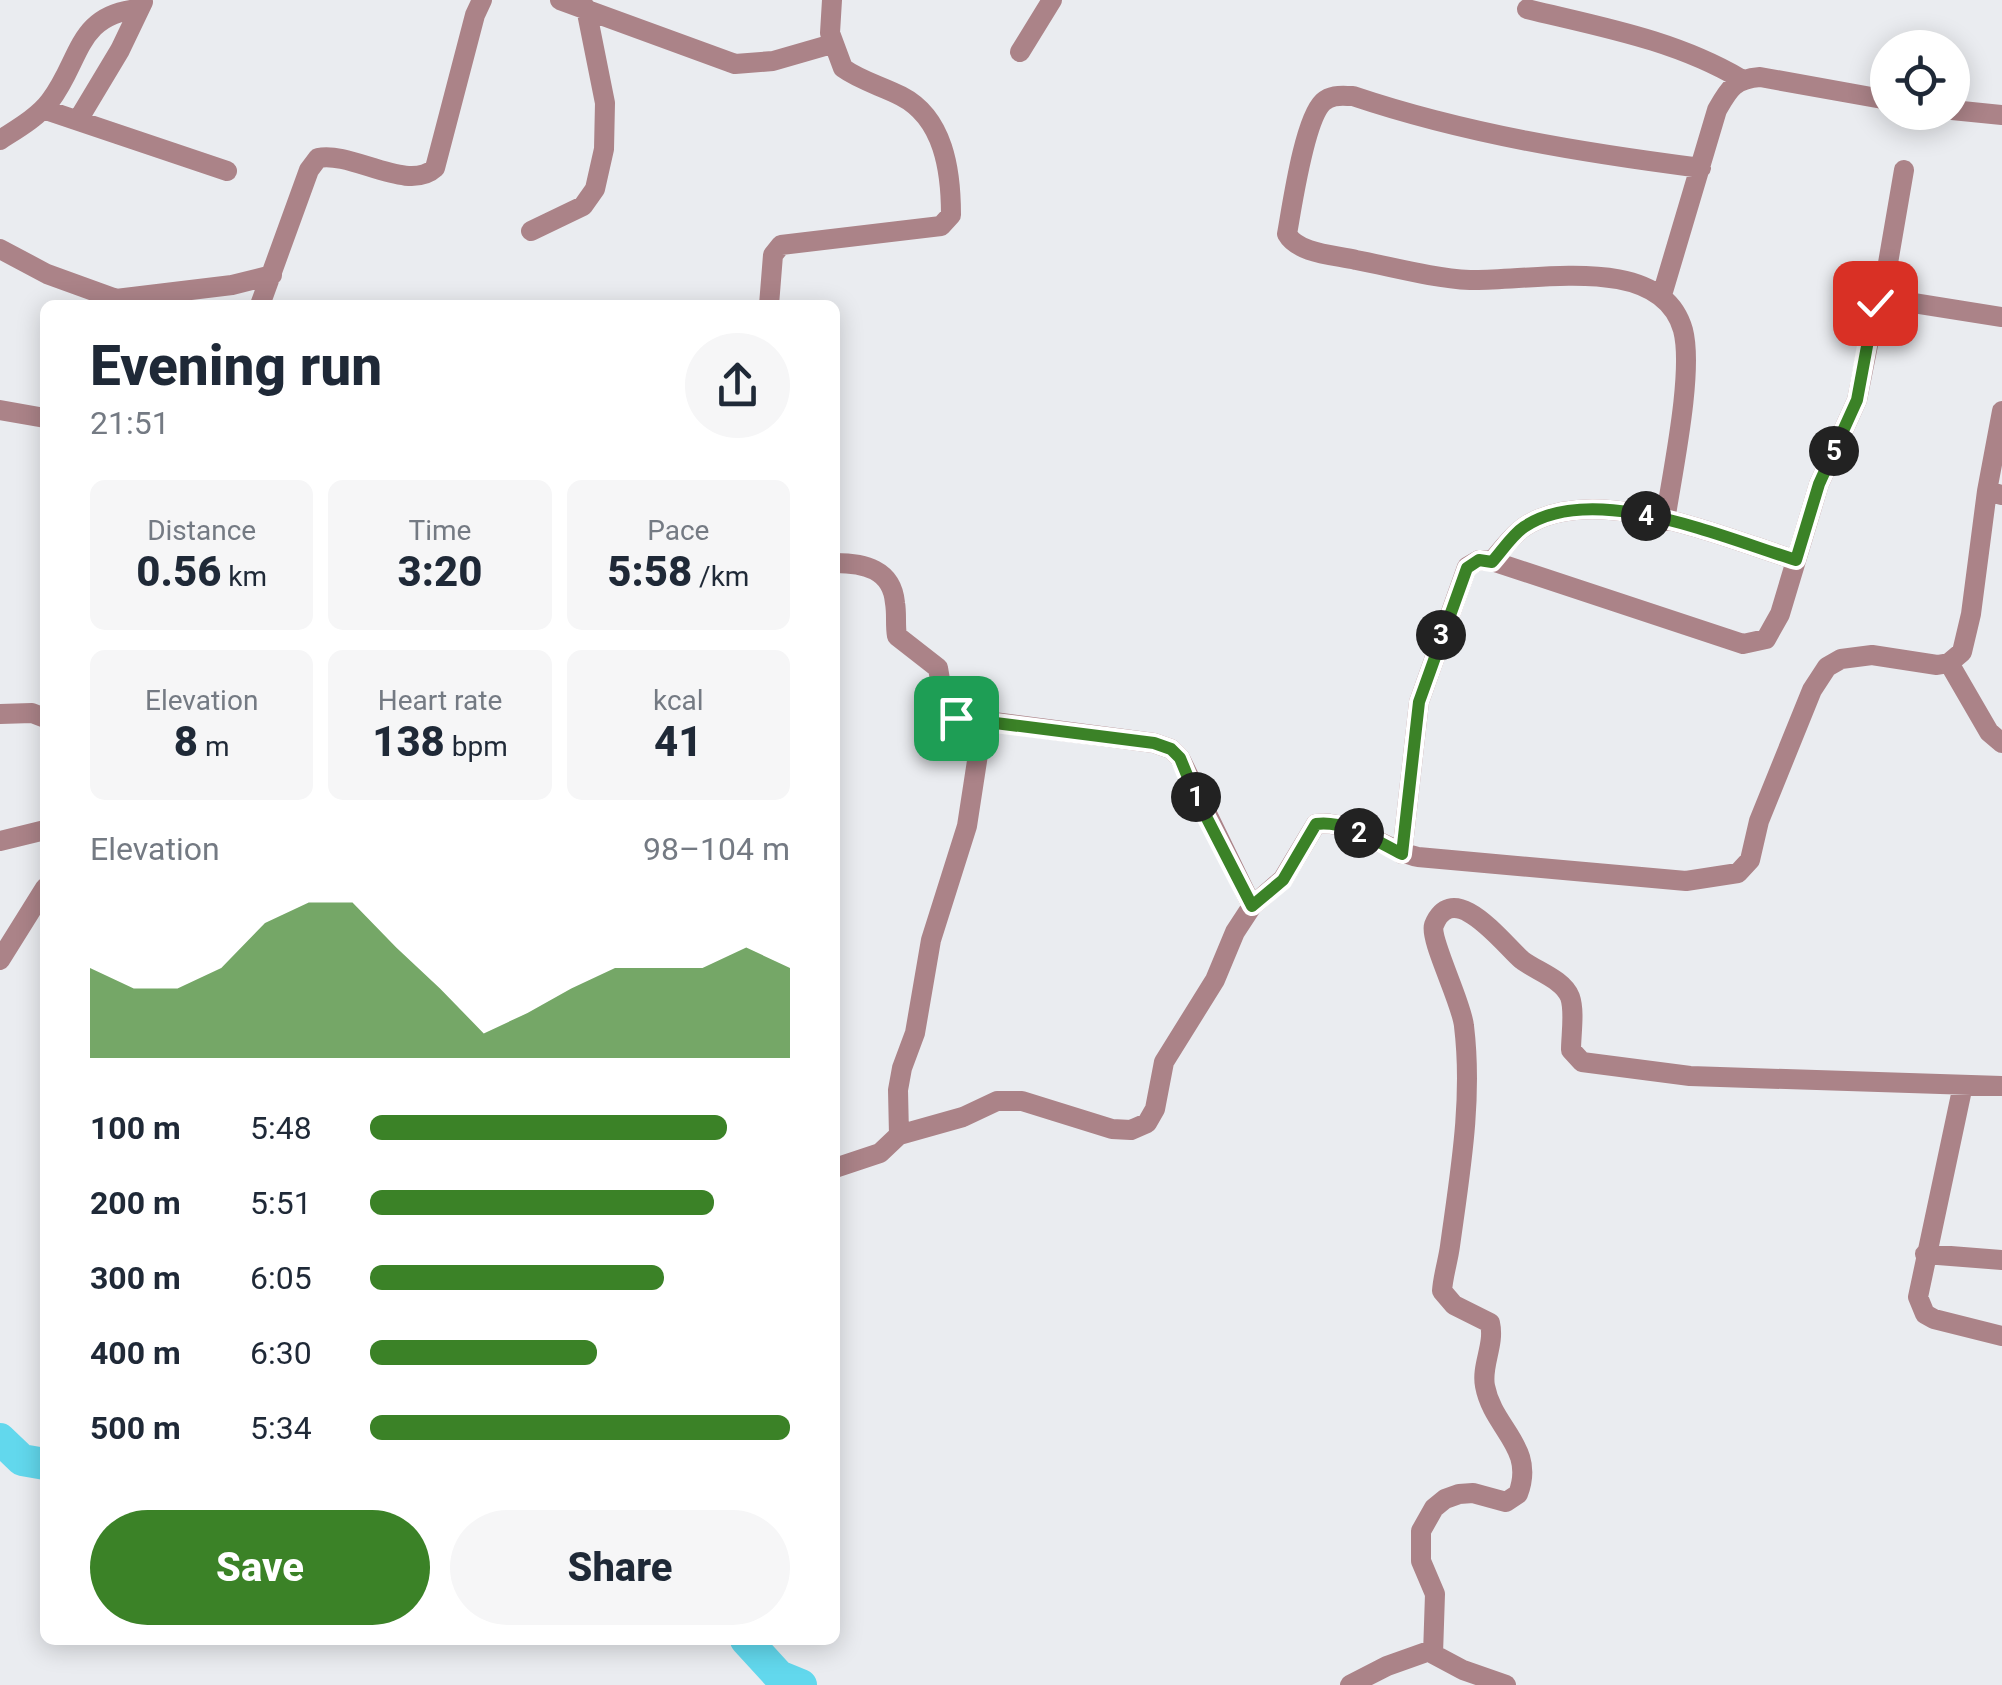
<!DOCTYPE html>
<meta charset="utf-8">
<style>
:root{--surface:#fff;--page:#f6f6f7;--text:#1f2937;--muted:#747a83;--accent:#3b8227}
body{margin:0;font-family:Roboto,sans-serif;background:var(--page);color:var(--text);height:100vh;display:flex;flex-direction:column;font-size:38px;white-space:nowrap}
*{box-sizing:border-box;margin:0}
p{font-size:32px;color:var(--muted)}
.icon{flex:none;width:55px;height:55px;fill:none;stroke:currentColor;stroke-width:2;stroke-linecap:round;stroke-linejoin:round}
.map{position:relative;flex:1;overflow:hidden}
.side{position:absolute;left:40px;top:300px;width:800px;height:1345px;display:flex;flex-direction:column;background:var(--surface);border-radius:15px;box-shadow:0 5px 25px #0003}
.side>*{flex:none}
.buttons{position:absolute;left:1870px;top:30px;display:grid;gap:20px}
.buttons a{display:grid;place-items:center;width:100px;height:100px;border-radius:50%;background:var(--surface);box-shadow:0 5px 25px #0003;font-size:50px}
.pin{position:absolute;display:grid;place-items:center;width:85px;height:85px;color:#fff;margin:-42px;border-radius:20px;box-shadow:0 5px 15px #0006}
.km{position:absolute;width:50px;height:50px;margin:-25px;border-radius:50%;background:#222;color:#fff;font-size:28px;line-height:50px;text-align:center}
.round{display:grid;place-items:center;flex:none;width:105px;height:105px;border-radius:52px;background:var(--page)}
.headline{display:flex;align-items:center;justify-content:space-between;height:170px;padding:0 50px}
h1{font-size:55px;font-weight:800;line-height:75px}
.stats{display:grid;grid-template-columns:repeat(3,1fr);gap:15px;height:170px;padding:10px 50px}
.stats div{display:grid;align-content:center;border-radius:15px;background:var(--page);text-align:center}
.stats b{font-size:42px;font-weight:800}
.stats small{font-size:28px;font-weight:400}
.stats p{font-size:28px}
.chart{height:280px;padding:20px 50px}
.chart p{display:flex;justify-content:space-between}
.chart svg{width:100%;height:180px;margin-top:10px;fill:var(--accent);opacity:.7}
.cta{display:flex;gap:20px;margin-top:auto;padding:20px 50px}
.cta a{flex:1;height:115px;border-radius:60px;background:var(--accent);color:#fff;font-size:40px;font-weight:800;line-height:115px;text-align:center}
.cta a+a{background:var(--page);color:var(--text)}
ul{padding:0 50px;list-style:none;font-size:32px}
li{display:grid;grid-template-columns:160px 120px 1fr;align-items:center;height:75px}
li i{height:25px;border-radius:12px;background:var(--accent)}
.map>svg:first-child{display:block}
.lines{fill:none;stroke-linecap:round;stroke-linejoin:round}
.river{stroke:#62d8ed;stroke-width:32}
.street{stroke:#ab8388;stroke-width:20}
.route-casing{stroke:#fff;stroke-width:20}
.route{stroke:#3b8227;stroke-width:12}
</style>
<div class="map">
<svg width="2002" height="1685" viewBox="0 0 2002 1685">
<rect width="100%" height="100%" fill="#eaecf0"/>
<g class="lines">
<path class="river" d="M0 1439 22 1460 45 1464
M746 1640 779 1676 801 1685"/>
<path class="street" d="M560 0 735 64 773 61 832 44
M1527 9C1601 27 1675 40 1741 79
M1020 52 1052 0
M43 109 227 171
M1952 110 2002 115
M78 120 120 50 143 2
M0 140C17 129 38 117 50 101 81 61 76 14 139 9
M531 231 583 206 595 189 604 149 605 103 586 8
M0 249 47 274 116 299 232 285 272 275
M1662 295 1717 110C1729 89 1734 79 1760 77L1888 100
M1882 298 1904 170
M260 305 309 170 318 158C352 151 408 193 435 168L475 15 482 0
M769 305 773 255 781 245 941 226 951 215C951 171 944 118 901 96 882 86 861 81 843 68L830 33 832 0
M0 410 45 418
M2002 411 1987 491 2002 495
M1665 521C1672 474 1694 372 1683 330 1661 251 1532 282 1470 280 1432 278 1393 267 1356 260 1336 255 1298 254 1287 234 1292 207 1304 120 1323 102 1332 94 1342 96 1353 96 1466 134 1584 153 1701 168
M1492 561C1502 550 1512 535 1524 527 1593 480 1724 538 1796 560
M835 563C864 563 892 569 895 603 897 614 895 625 897 636L938 668 945 709 981 735 967 826 931 940 915 1033 902 1068 898 1090 899 1135
M1949 663 1989 732 2002 743
M0 714 32 713 45 718
M963 718 1154 743 1171 749 1180 758 1252 906
M0 841 45 830
M1402 854 1419 702 1467 567 1479 560 1492 561 1743 644 1766 639 1780 614 1819 484 1857 400 1877 300 1882 298 2002 317
M0 960 45 888
M1963 1085 1918 1297 1925 1314 1934 1319 2002 1336
M835 1168 880 1153 899 1135 963 1117 997 1101H1022L1112 1129 1131 1130 1147 1123 1155 1109 1164 1062 1215 980 1235 932 1252 906 1283 879 1316 824C1352 819 1383 850 1418 857L1686 881 1738 873 1750 860 1759 821 1812 690 1827 667 1841 659 1872 655 1937 665 1949 663 1962 652 1971 614 1987 491
M1925 1254 2002 1260
M1350 1685 1387 1666 1432 1650
M1506 1685 1463 1670 1433 1654 1435 1594 1421 1561V1531L1434 1508 1445 1499 1459 1494 1473 1493 1506 1502 1518 1494C1536 1447 1493 1429 1485 1386 1481 1365 1495 1345 1490 1323L1454 1305 1442 1291C1443 1276 1448 1261 1450 1246 1460 1173 1473 1100 1464 1026 1462 1003 1429 939 1434 925 1454 877 1504 945 1522 960 1536 971 1563 979 1570 997 1575 1011 1571 1035 1571 1050L1582 1062 1690 1076 2002 1086"/>
</g>
<g class="lines">
<g class="route-casing">
<path id="route" d="M956 718 1154 743 1171 749 1180 758 1196 797 1252 906 1283 880 1316 824C1346 820 1376 841 1402 854L1419 702 1467 568 1479 560 1492 562C1502 551 1512 535 1524 527 1593 480 1724 538 1796 560L1819 484 1857 400 1875 303"/>
</g>
<use href="#route" class="route"/>
</g>
</svg>
<div class="buttons">
<a><svg class="icon" aria-label="locate" viewBox="0 0 24 24"><circle cx="12" cy="12" r="6"/><path d="M12 2v4M12 18v4M2 12h4M18 12h4"/></svg></a>
</div>
<div class="pin" style="left:956px;top:718px;background:#1e9e55"><svg class="icon" aria-label="arrive" viewBox="0 0 24 24"><path d="M6 21V4h12l-3 4 3 4H6"/></svg></div>
<div class="pin" style="left:1875px;top:303px;background:#d93025"><svg class="icon" aria-label="check" viewBox="0 0 24 24"><path d="M5 12l5 5 9-10"/></svg></div>
<b class="km" style="left:1196px;top:797px">1</b>
<b class="km" style="left:1359px;top:833px">2</b>
<b class="km" style="left:1441px;top:635px">3</b>
<b class="km" style="left:1646px;top:516px">4</b>
<b class="km" style="left:1834px;top:451px">5</b>
<section class="side">
<div class="headline"><div><h1>Evening run</h1><p>21:51</p></div><a class="round"><svg class="icon" aria-label="share" viewBox="0 0 24 24"><path d="M12 15V3M7 8l5-5 5 5M5 13v7h14v-7"/></svg></a></div>
<div class="stats">
<div><p>Distance</p><b>0.56<small> km</small></b></div>
<div><p>Time</p><b>3:20</b></div>
<div><p>Pace</p><b>5:58<small> /km</small></b></div>
</div>
<div class="stats">
<div><p>Elevation</p><b>8<small> m</small></b></div>
<div><p>Heart rate</p><b>138<small> bpm</small></b></div>
<div><p>kcal</p><b>41</b></div>
</div>
<div class="chart"><p><span>Elevation</span>98–104 m</p>
<svg viewBox="0 0 160 44" preserveAspectRatio="none"><path d="M0 44V22L10 27L20 27L30 22L40 11L50 6L60 6L70 17L80 27L90 38L100 33L110 27L120 22L130 22L140 22L150 17L160 22V44z"/></svg>
</div>
<ul>
<li><b>100 m</b>5:48<i style="width:85%"></i></li>
<li><b>200 m</b>5:51<i style="width:82%"></i></li>
<li><b>300 m</b>6:05<i style="width:70%"></i></li>
<li><b>400 m</b>6:30<i style="width:54%"></i></li>
<li><b>500 m</b>5:34<i style="width:100%"></i></li>
</ul>
<div class="cta"><a>Save</a><a>Share</a></div>
</section>
</div>
